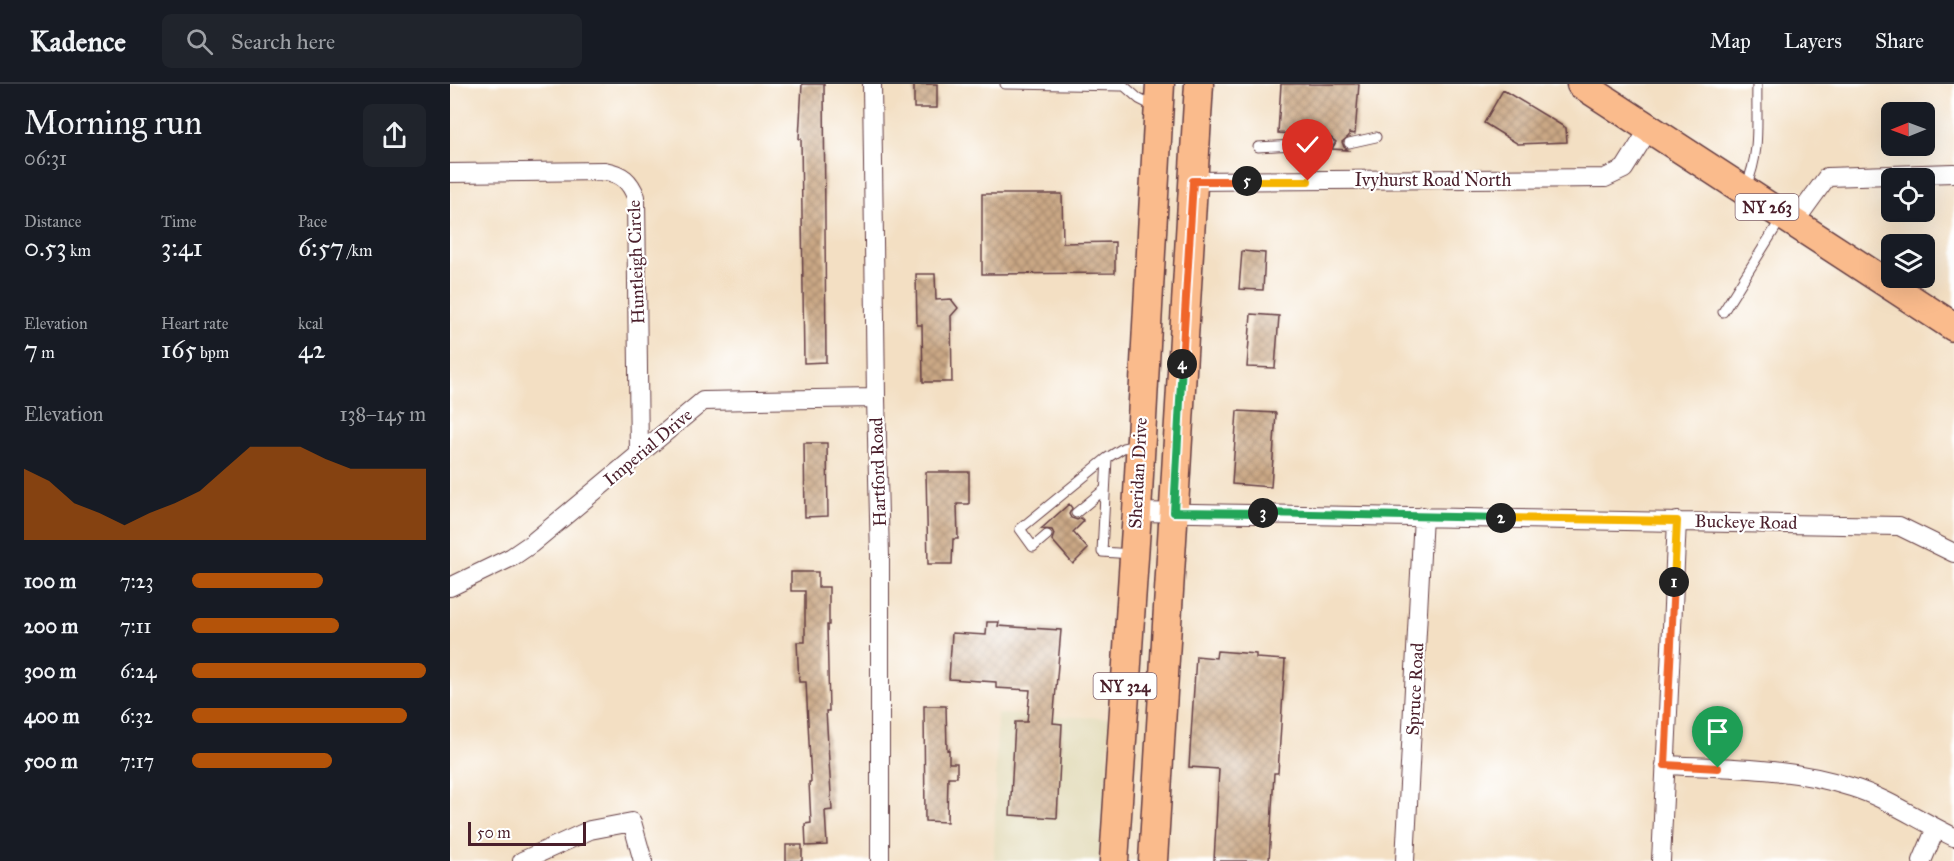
<!DOCTYPE html>
<meta charset="utf-8">
<style>
:root{--surface:#171b24;--page:#20242c;--text:#f1f3f6;--muted:#9ea1a6;--line:#363941;--accent:#b45309}
body{margin:0;font-family:"IM FELL Great Primer",serif;background:var(--page);color:var(--text);height:100vh;display:flex;flex-direction:column;font-size:22px;white-space:nowrap}
*{box-sizing:border-box;margin:0}
p{font-size:20px;color:var(--muted)}
.icon{flex:none;width:33px;height:33px;fill:none;stroke:currentColor;stroke-width:2;stroke-linecap:round;stroke-linejoin:round}
.map{position:relative;flex:1;overflow:hidden}
.side{display:flex;flex-direction:column;background:var(--surface);width:450px}
.side>*{flex:none}
.needle{width:39px;rotate:269deg}
.controls{position:absolute;left:1431px;top:18px;display:grid;gap:12px}
.controls a{display:grid;place-items:center;width:54px;height:54px;border-radius:9px;background:var(--surface);box-shadow:0 6px 24px #0002;font-size:30px}
.scale{position:absolute;left:18px;bottom:15px;width:118px;box-sizing:border-box;padding-left:6px;border:3px solid #4a1f2b;border-top:0;font-size:16px;line-height:21px;white-space:nowrap;color:#4a1f2b;-webkit-text-stroke:4px #fff;paint-order:stroke}
.pin{position:absolute;display:grid;place-items:center;width:51px;height:51px;color:#fff;margin:-62px -26px;border-radius:50% 50% 50% 0;rotate:-45deg;box-shadow:0 0 6px #0007}
.pin .icon{rotate:45deg}
.km{position:absolute;width:30px;height:30px;margin:-15px;border-radius:50%;background:#222;color:#fff;font-size:16px;line-height:30px;text-align:center}
.round{display:grid;place-items:center;flex:none;width:63px;height:63px;border-radius:9px;background:var(--page)}
.overview{display:flex;align-items:center;justify-content:space-between;height:102px;padding:0 24px}
h1{font-size:33px;font-weight:600;line-height:45px}
.figures{display:grid;grid-template-columns:repeat(3,1fr);gap:9px;height:102px;padding:6px 24px}
.figures div{display:grid;align-content:center}
.figures b{font-size:26px;font-weight:600}
.figures small{font-size:16px;font-weight:400}
.figures p{font-size:16px}
.chart{height:168px;padding:12px 24px}
.chart p{display:flex;justify-content:space-between}
.chart svg{width:100%;height:108px;margin-top:6px;fill:var(--accent);opacity:.7}
ul{padding:0 24px;list-style:none;font-size:20px}
li{display:grid;grid-template-columns:96px 72px 1fr;align-items:center;height:45px}
li i{height:15px;border-radius:8px;background:var(--accent)}
header{display:flex;align-items:center;gap:36px;box-sizing:border-box;height:84px;padding:0 30px;background:var(--surface);border-bottom:2px solid var(--line)}
header strong{font-size:28px}
nav{display:flex;gap:33px;margin-inline-start:auto;font-size:21px}
.search{width:420px;height:54px;background:var(--page);display:flex;align-items:center;gap:15px;box-sizing:border-box;padding:0 21px;border-radius:9px;color:var(--muted);font-size:22px}
main{display:flex;flex:1;min-height:0}
.map>svg:first-child{display:block}
.built{fill:#e3dcba}
.building{fill:url(#building-cross-hatch)}
.lines{fill:none;stroke-linecap:round;stroke-linejoin:round}
.lane-casing{stroke:#633c42;stroke-width:11}
.street-casing{stroke:#633c42;stroke-width:20}
.primary-casing{stroke:#633c42;stroke-width:31}
.lane{stroke:#fff;stroke-width:9}
.street{stroke:#fff;stroke-width:18}
.primary{stroke:#fabb8c;stroke-width:28}
.split-1-casing{stroke:#fff;stroke-width:12}
.split-2-casing{stroke:#fff;stroke-width:12}
.split-3-casing{stroke:#fff;stroke-width:12}
.split-4-casing{stroke:#fff;stroke-width:12}
.split-5-casing{stroke:#fff;stroke-width:12}
.split-6-casing{stroke:#fff;stroke-width:12}
.split-1{stroke:#f0652b;stroke-width:8}
.split-2{stroke:#f5b400;stroke-width:8}
.split-3{stroke:#22a559;stroke-width:8}
.split-4{stroke:#22a559;stroke-width:8}
.split-5{stroke:#f0652b;stroke-width:8}
.split-6{stroke:#f5b400;stroke-width:8}
.labels{text-anchor:middle;stroke-width:4.5;stroke-linejoin:round;paint-order:stroke}
.shield{fill:#fff;stroke:#80626b;stroke-width:1.5}
.shield-label{font-size:16px;font-weight:bold;fill:#4a1f2b}
.street-label{font-size:18px;fill:#4a1f2b;stroke:#fff}
</style>
<header>
<strong>Kadence</strong>
<div class="search"><svg class="icon" aria-label="search" viewBox="0 0 24 24"><circle cx="10" cy="10" r="6"/><path d="M15 15l6 6"/></svg>Search here</div>
<nav><a>Map</a><a>Layers</a><a>Share</a></nav>
</header>
<main>
<section class="side">
<div class="overview"><div><h1>Morning run</h1><p>06:31</p></div><a class="round"><svg class="icon" aria-label="share" viewBox="0 0 24 24"><path d="M12 15V3M7 8l5-5 5 5M5 13v7h14v-7"/></svg></a></div>
<div class="figures">
<div><p>Distance</p><b>0.53<small> km</small></b></div>
<div><p>Time</p><b>3:41</b></div>
<div><p>Pace</p><b>6:57<small> /km</small></b></div>
</div>
<div class="figures">
<div><p>Elevation</p><b>7<small> m</small></b></div>
<div><p>Heart rate</p><b>165<small> bpm</small></b></div>
<div><p>kcal</p><b>42</b></div>
</div>
<div class="chart"><p><span>Elevation</span>138–145 m</p>
<svg viewBox="0 0 160 44" preserveAspectRatio="none"><path d="M0 44V15L10 20L20 29L30 33L40 38L50 33L60 29L70 24L80 15L90 6L100 6L110 6L120 11L130 15L140 15L150 15L160 15V44z"/></svg>
</div>
<ul>
<li><b>100 m</b>7:23<i style="width:56%"></i></li>
<li><b>200 m</b>7:11<i style="width:63%"></i></li>
<li><b>300 m</b>6:24<i style="width:100%"></i></li>
<li><b>400 m</b>6:32<i style="width:92%"></i></li>
<li><b>500 m</b>7:17<i style="width:60%"></i></li>
</ul>
</section>
<div class="map">
<svg width="1504" height="777" viewBox="0 0 1504 777">
<defs>
<pattern id="building-cross-hatch" width="8" height="8" patternUnits="userSpaceOnUse" patternTransform="scale(1.5)"><rect width="8" height="8" fill="#caa885"/><path d="M0 0l8 8M0 8l8-8" fill="none" stroke="#a6886d"/></pattern>
</defs>
<rect width="100%" height="100%" fill="#fff"/>
<filter id="ink" filterUnits="userSpaceOnUse"><feTurbulence type="fractalNoise" baseFrequency=".0167" numOctaves="2"/><feDisplacementMap in="SourceGraphic" scale="12" xChannelSelector="R" yChannelSelector="G"/><feConvolveMatrix kernelMatrix="1 2 1 2 8 2 1 2 1" color-interpolation-filters="sRGB"/></filter>
<filter id="wash" filterUnits="userSpaceOnUse"><feTurbulence type="fractalNoise" baseFrequency=".008" numOctaves="4" result="noise"/><feDisplacementMap in="SourceGraphic" scale="24" xChannelSelector="R" yChannelSelector="G"/><feGaussianBlur stdDeviation="1.35" result="paint"/><feColorMatrix in="noise" values="0 0 0 0 0 0 0 0 0 0 0 0 0 0 0 0 0 1.4 0 .05"/><feComposite in="paint" operator="in"/></filter>
<g filter="url(#wash)">
<rect width="100%" height="100%" fill="#f3dfc3"/>
<path class="built" d="M547 630 660 634 651 777H544Z"/>
<g id="blocks">
<path class="building" d="M352 0H374L376 278 354 279 351 55H349Z
M464 0H487V24H464Z
M831 0H909L905 50 899 49V52L892 58 894 63 898 66 882 65 886 58 879 52 828 49Z
M1053 6 1116 44 1117 58 1068 60 1034 39Z
M532 110H612L613 159 665 158V189L532 190Z
M792 167 815 169 813 206 789 205Z
M466 190H485L486 216 501 215 508 224 501 232 502 298H473L472 241H467Z
M801 230 829 232 825 284 797 283Z
M787 327 826 329 821 403 782 400Z
M354 359H377L378 432 355 433Z
M476 388H519V420H507L508 455H503L502 480H478Z
M619 420 622 424 619 430 621 434 627 436 631 434 634 437 623 448 638 465 623 480 602 456 604 450 602 446 591 445Z
M341 488H368V503H379V541H377L379 627H376L382 726 375 727 377 761 356 762 355 740 361 739 359 698H361L356 598H349L347 558H355V507H341Z
M537 538H549L548 542 611 546 603 639 612 640 607 734 560 731 565 638H577L580 606 546 604V598L499 595 502 549 536 551Z
M767 567 806 570V574L835 576 828 689H824L819 777H764L769 685 739 683 746 572 766 574Z
M474 622H496L497 666 499 665V679H507V693H498L497 738 475 737Z
M336 761H352V777H336Z"/>
</g>
</g>
<g filter="url(#ink)">
<use href="#blocks" fill-opacity="0" stroke="#633c42" stroke-width="1.5"/>
<g class="lines">
<g class="lane-casing">
<path id="lane" d="M555 0 672 2
M672 0 689 15 703 22
M899 59 926 53
M808 63 879 59
M1296 102C1311 68 1306 37 1307 0
M1273 228 1331 135
M626 429 655 405
M597 451 583 463 570 445 657 374
M682 470 652 468 657 374 673 364 687 361"/>
</g>
<g class="street-casing">
<path id="street" d="M422 0 426 314 430 473V777
M0 89 155 87C172 90 180 97 186 113L189 370
M743 97 1155 94 1174 85 1199 45
M1343 140 1377 93 1504 89
M687 428 1449 442 1504 469
M0 503 62 473 81 460 253 317 426 314
M1215 681C1277 684 1341 683 1401 703 1437 714 1470 737 1504 753
M72 777 140 746 182 738 193 777
M955 777 973 432
M1211 777 1227 437
M1472 777 1486 744"/>
</g>
<g class="primary-casing">
<path id="primary" d="M1131 0 1504 243
M664 777 687 428 710 0
M703 777 749 0"/>
</g>
<use href="#lane" class="lane"/>
<use href="#street" class="street"/>
<use href="#primary" class="primary"/>
</g>
</g>
<g class="lines" filter="url(#ink)">
<g class="split-1-casing">
<path id="split-1" d="M1224 498 1215 681 1268 684"/>
</g>
<g class="split-2-casing">
<path id="split-2" d="M1051 434 1227 437 1224 498"/>
</g>
<g class="split-3-casing">
<path id="split-3" d="M813 429 1051 434"/>
</g>
<g class="split-4-casing">
<path id="split-4" d="M732 280 724 428 813 429"/>
</g>
<g class="split-5-casing">
<path id="split-5" d="M732 280 743 97H797"/>
</g>
<g class="split-6-casing">
<path id="split-6" d="M797 97H858"/>
</g>
<use href="#split-1" class="split-1"/>
<use href="#split-2" class="split-2"/>
<use href="#split-3" class="split-3"/>
<use href="#split-4" class="split-4"/>
<use href="#split-5" class="split-5"/>
<use href="#split-6" class="split-6"/>
</g>
<g class="labels">
<g class="shield">
<rect x="1285.5" y="110" width="63" height="26" rx="4.5"/>
<rect x="643.5" y="589" width="63" height="26" rx="4.5"/>
</g>
<g class="shield-label">
<text x="1317" y="129">NY 263</text>
<text x="675" y="608">NY 324</text>
</g>
<g class="street-label">
<text x="983" y="102">Ivyhurst Road North</text>
<text transform="translate(186 178) rotate(-92)" y="6">Huntleigh Circle</text>
<text transform="translate(198 363) rotate(-40)" y="6">Imperial Drive</text>
<text transform="translate(428 388) rotate(-92)" y="6">Hartford Road</text>
<text transform="translate(688 389) rotate(-87)" y="6">Sheridan Drive</text>
<text transform="translate(1296 438) rotate(1)" y="6">Buckeye Road</text>
<text transform="translate(965 605) rotate(-87)" y="6">Spruce Road</text>
</g>
</g>
</svg>
<div class="controls">
<a><svg class="needle" viewBox="-14 -14 28 28"><path d="M0-13l5 13h-10z" fill="#e53935"/><path d="M0 13l5-13h-10z" fill="#9ea1a6"/></svg></a>
<a><svg class="icon" aria-label="locate" viewBox="0 0 24 24"><circle cx="12" cy="12" r="6"/><path d="M12 2v4M12 18v4M2 12h4M18 12h4"/></svg></a>
<a><svg class="icon" aria-label="layers" viewBox="0 0 24 24"><path d="M12 4l9 5-9 5-9-5zM3 14l9 5 9-5"/></svg></a>
</div>
<div class="scale">50 m</div>
<div class="pin" style="left:1268px;top:684px;background:#1e9e55"><svg class="icon" aria-label="arrive" viewBox="0 0 24 24"><path d="M6 21V4h12l-3 4 3 4H6"/></svg></div>
<div class="pin" style="left:858px;top:97px;background:#d93025"><svg class="icon" aria-label="check" viewBox="0 0 24 24"><path d="M5 12l5 5 9-10"/></svg></div>
<b class="km" style="left:1224px;top:498px">1</b>
<b class="km" style="left:1051px;top:434px">2</b>
<b class="km" style="left:813px;top:429px">3</b>
<b class="km" style="left:732px;top:280px">4</b>
<b class="km" style="left:797px;top:97px">5</b>
</div>
</main>
